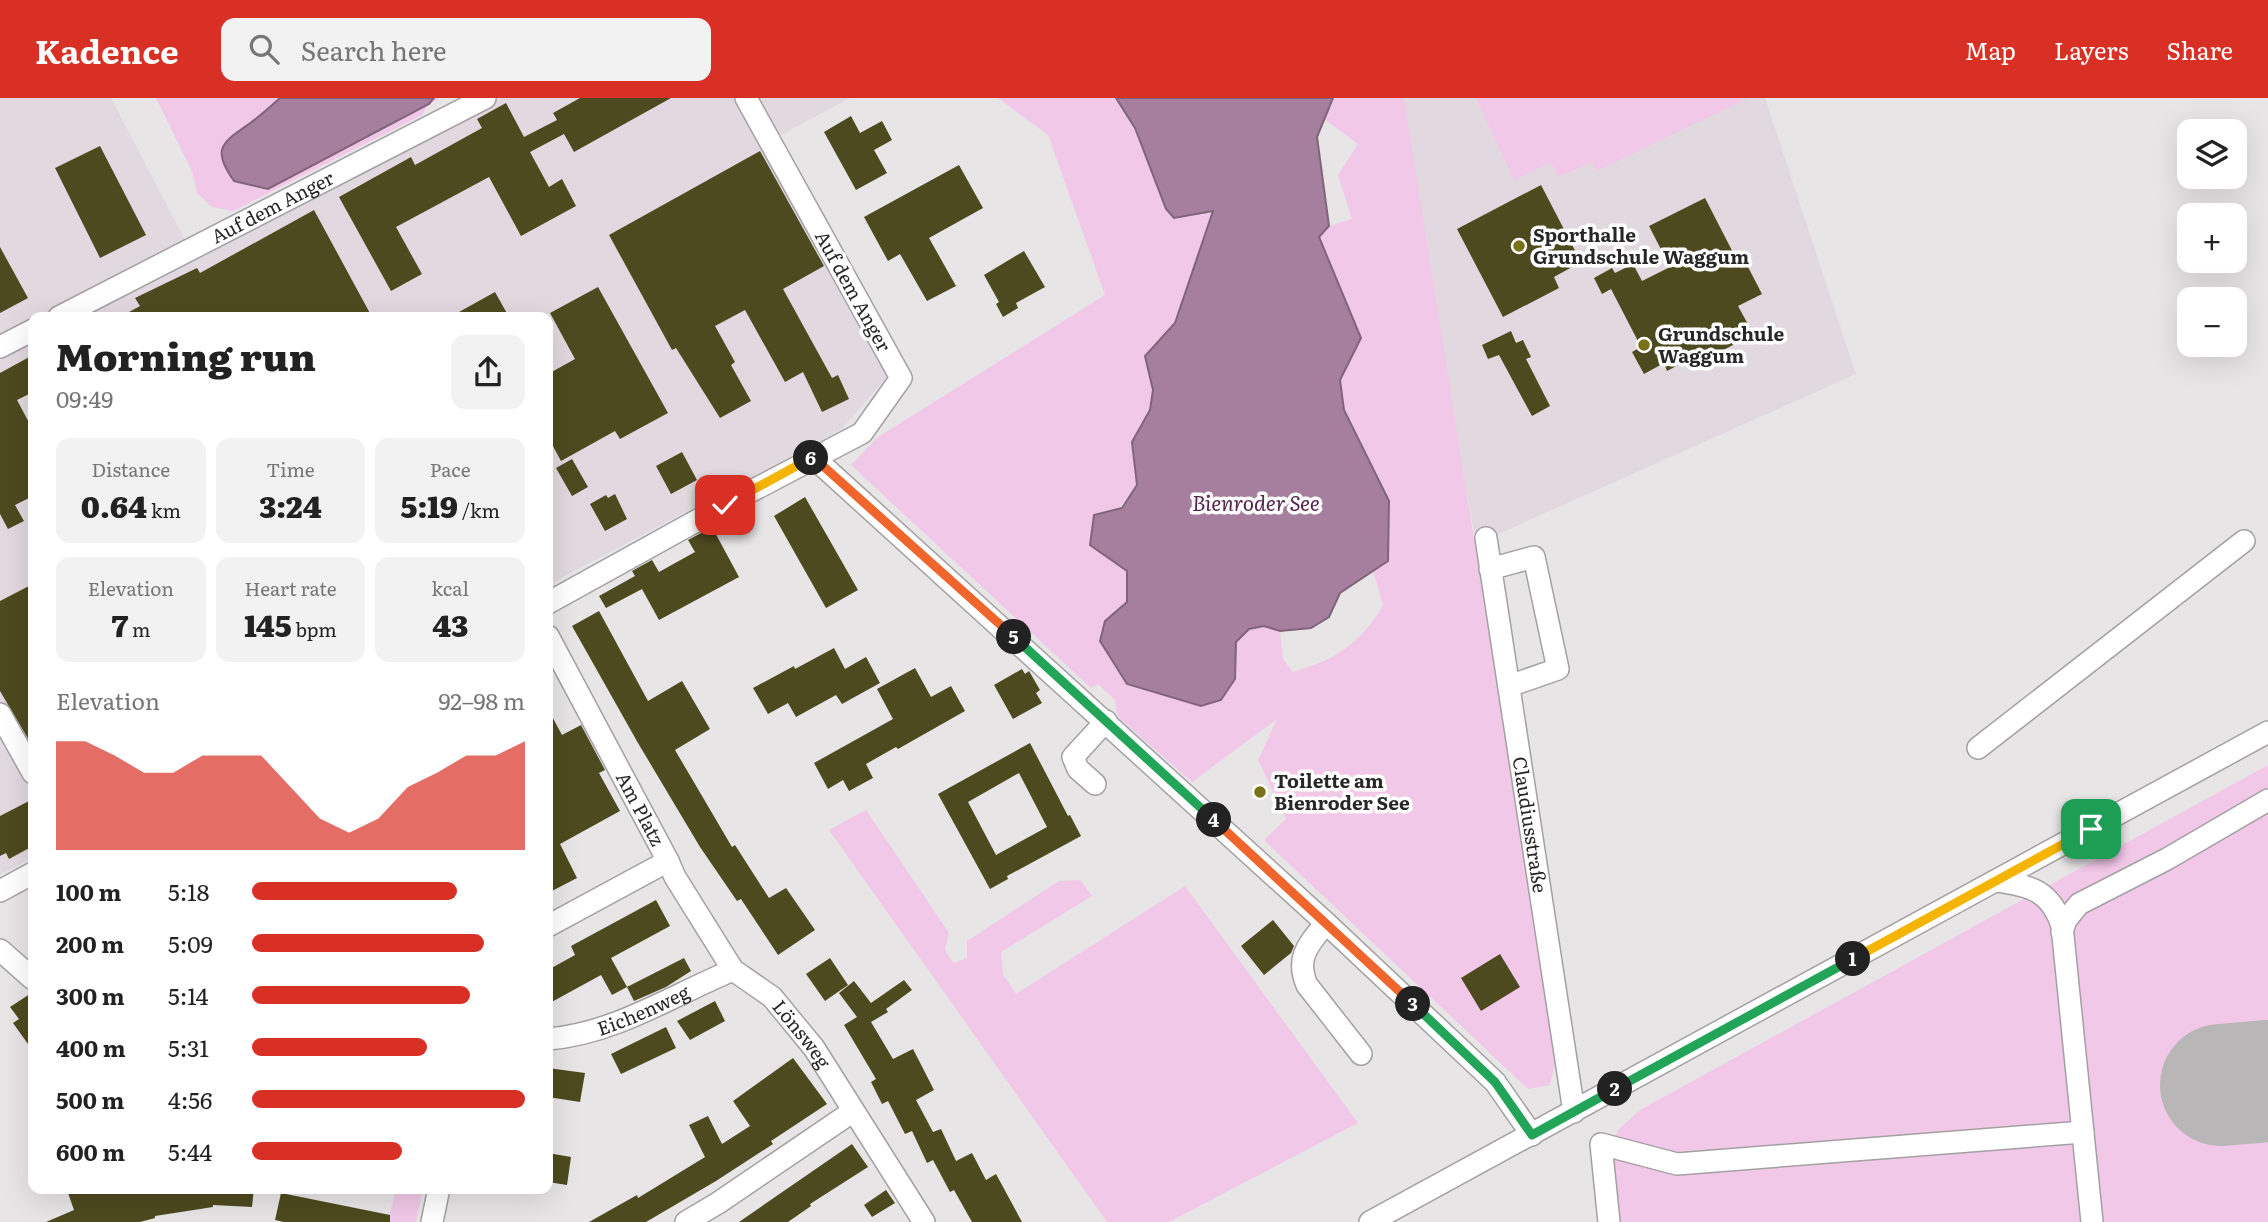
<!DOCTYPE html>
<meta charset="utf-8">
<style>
:root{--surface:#fff;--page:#f2f2f2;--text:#222;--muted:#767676;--accent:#d93025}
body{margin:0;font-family:Literata,serif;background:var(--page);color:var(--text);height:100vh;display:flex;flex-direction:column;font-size:26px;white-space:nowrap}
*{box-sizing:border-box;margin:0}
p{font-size:23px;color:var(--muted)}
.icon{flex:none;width:38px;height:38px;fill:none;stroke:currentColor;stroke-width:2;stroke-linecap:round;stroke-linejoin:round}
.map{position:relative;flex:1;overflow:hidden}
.drawer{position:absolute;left:28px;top:214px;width:525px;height:882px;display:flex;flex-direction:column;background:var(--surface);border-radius:14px;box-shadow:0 7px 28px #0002}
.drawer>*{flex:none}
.controls{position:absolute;left:2177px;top:21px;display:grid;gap:14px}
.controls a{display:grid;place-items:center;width:70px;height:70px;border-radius:14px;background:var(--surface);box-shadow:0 7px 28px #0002;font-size:35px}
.pin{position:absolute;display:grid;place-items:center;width:60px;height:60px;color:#fff;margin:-30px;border-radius:14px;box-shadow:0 4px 10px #0006}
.km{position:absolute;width:35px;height:35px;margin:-18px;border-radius:50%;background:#222;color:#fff;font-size:19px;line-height:35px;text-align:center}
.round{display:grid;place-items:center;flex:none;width:74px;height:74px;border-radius:14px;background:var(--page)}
.headline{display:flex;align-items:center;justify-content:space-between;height:119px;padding:0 28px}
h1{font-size:38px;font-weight:800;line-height:52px}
.stats{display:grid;grid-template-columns:repeat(3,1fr);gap:10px;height:119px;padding:7px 28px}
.stats div{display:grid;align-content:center;border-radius:14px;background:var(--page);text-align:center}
.stats b{font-size:30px;font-weight:800}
.stats small{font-size:19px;font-weight:400}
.stats p{font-size:19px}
.chart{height:196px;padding:14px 28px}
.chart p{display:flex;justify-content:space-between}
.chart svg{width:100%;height:126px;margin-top:7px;fill:var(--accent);opacity:.7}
ul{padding:0 28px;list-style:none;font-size:23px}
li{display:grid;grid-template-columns:112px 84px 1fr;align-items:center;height:52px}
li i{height:18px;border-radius:9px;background:var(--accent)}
header{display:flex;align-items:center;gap:42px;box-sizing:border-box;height:98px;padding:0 35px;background:var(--accent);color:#fff}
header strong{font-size:33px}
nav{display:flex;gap:38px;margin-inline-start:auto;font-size:24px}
.search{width:490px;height:63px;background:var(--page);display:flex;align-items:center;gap:18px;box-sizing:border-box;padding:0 24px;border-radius:14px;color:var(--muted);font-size:26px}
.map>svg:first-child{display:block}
.built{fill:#e2d8df}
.green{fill:#f2c8e8}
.water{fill:#a57f9d;stroke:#80657a;stroke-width:2}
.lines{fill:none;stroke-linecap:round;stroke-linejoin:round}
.runway{stroke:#b8b6b7;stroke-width:122}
.building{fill:#4d4a1f;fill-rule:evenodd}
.minor-casing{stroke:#a3a0a3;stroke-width:24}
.minor{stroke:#fff;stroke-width:21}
.split-1-casing{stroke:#fff;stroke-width:14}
.split-2-casing{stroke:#fff;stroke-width:14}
.split-3-casing{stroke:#fff;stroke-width:14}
.split-4-casing{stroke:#fff;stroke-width:14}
.split-5-casing{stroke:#fff;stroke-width:14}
.split-6-casing{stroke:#fff;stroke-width:14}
.split-7-casing{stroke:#fff;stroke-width:14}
.split-1{stroke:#f5b400;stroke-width:9}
.split-2{stroke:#22a559;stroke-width:9}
.split-3{stroke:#22a559;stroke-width:9}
.split-4{stroke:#f0652b;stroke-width:9}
.split-5{stroke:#22a559;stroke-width:9}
.split-6{stroke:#f0652b;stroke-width:9}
.split-7{stroke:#f5b400;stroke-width:9}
.poi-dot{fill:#787316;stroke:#fff;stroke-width:2.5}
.labels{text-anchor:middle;stroke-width:7;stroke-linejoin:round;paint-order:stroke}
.street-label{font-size:19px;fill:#282728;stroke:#fff}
.poi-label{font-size:19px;font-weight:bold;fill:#282728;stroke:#fff;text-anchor:start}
.water-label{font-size:21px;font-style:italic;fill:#55244d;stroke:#fff}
</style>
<header>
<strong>Kadence</strong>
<div class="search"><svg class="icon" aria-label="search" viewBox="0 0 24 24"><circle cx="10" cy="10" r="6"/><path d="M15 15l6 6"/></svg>Search here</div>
<nav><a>Map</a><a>Layers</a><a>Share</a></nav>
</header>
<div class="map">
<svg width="2268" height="1124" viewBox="0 0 2268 1124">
<rect width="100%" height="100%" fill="#e8e5e7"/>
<path class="built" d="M0 0H111L194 159 497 0H850L764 46 887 279 842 331 548 487V219H33V759L0 777Z
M1404 0H1765L1856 276 1476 446 1436 219Z"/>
<path class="green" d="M156 0H440L429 6 422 17 233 113 212 109 197 95 192 73Z
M998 0H1116L1135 30 1166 111 1174 120 1213 112 1175 225 1145 258 1153 292 1150 312 1132 344 1137 387 1091 447 1127 473V504L1105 523 1221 602 1235 581 1236 544C1252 527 1257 525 1280 533L1283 561 1293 574C1337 561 1358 547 1383 508L1373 472 1388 463 1361 347 1344 312 1340 283 1361 240 1319 139 1329 128 1352 121 1338 77 1358 46 1324 21 1333 0H1404L1487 523 1558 952 1550 987 1528 991 1264 742 1286 721 1258 662 1277 621 1192 684 1118 619 1115 602 1098 586 1091 590 851 367 878 339 1105 197 1048 37Z
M1476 0H1748L1597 73 1592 64 1558 79 1551 64 1514 82Z
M2268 667V1124H1613L1606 1071 1618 1032 1640 1012Z
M866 712 949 835 945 852 953 865 967 860V843L1059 783 1080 782 1092 798 1001 854 1003 876 1016 896 1185 788 1358 1025 1169 1124H1107L829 732Z
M396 1090H423L416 1124H388Z"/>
<path class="water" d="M280 0H434L429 6 268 91 234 83C211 51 222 45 249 26 260 18 270 9 280 0Z
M1116 0H1333L1317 39 1329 128 1319 139 1361 240 1340 282 1344 312 1389 403 1388 463 1340 495 1329 519 1311 530 1280 533 1264 528 1249 531 1236 544 1235 581 1221 602 1201 608 1127 586 1100 543 1105 523 1127 504V473L1090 447 1094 417 1122 410 1137 387 1132 344 1150 312 1153 292 1145 258 1175 225 1213 113 1174 120 1166 111 1135 30Z"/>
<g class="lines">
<path class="runway" d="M2221 987 2268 983"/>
</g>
<path class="building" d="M580 0H671L574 54 564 36 530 54 549 89 562 81 576 108 521 138 489 79 396 129 422 176 391 193 339 99 411 59 415 67 482 30 477 21 506 5 524 39 557 22 553 15Z
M851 18 860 35 882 23 892 42 874 52 887 75 856 92 824 34Z
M100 48 146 137 100 160 55 70Z
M760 53 824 168 783 191 832 280 838 277 849 301 822 314 803 274 785 284 745 212 715 228 735 264 731 267 751 303 720 320 676 250 672 252 609 137Z
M959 67 983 110 929 140 956 188 927 203 900 156 888 163 864 119Z
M1541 87 1581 164 1554 179 1559 190 1503 219 1457 131Z
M1705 100 1741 170 1747 167 1762 196 1738 208 1750 230 1730 241 1733 247 1702 263 1699 256 1667 273 1664 265 1644 276 1632 254 1641 249 1611 191 1602 196 1594 180 1612 170 1615 175 1633 166 1642 183 1670 169 1649 128Z
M314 112 372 219H120L140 208 135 200 197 170 200 175Z
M0 149 28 200 0 215Z
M1024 153 1045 189 1016 205 1018 210 1003 219 996 206 999 204 984 177Z
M598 189 668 315 620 341 615 333 561 363 548 339V276L575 261 550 215Z
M495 194 509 219H450Z
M1511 233 1516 245 1523 242 1531 259 1526 261 1550 308 1532 318 1499 257 1488 261 1482 247Z
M33 257V294L17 302 33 332V398L15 407 24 423 8 431 0 416V275Z
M682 354 697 382 671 396 656 368Z
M572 361 588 389 572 398 556 370Z
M615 396 627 421 605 433 590 406 606 397 608 400Z
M805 399 858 492 826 510 774 418Z
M712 429 739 479 659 522 642 491 606 510 599 498 635 478 632 473 652 462 659 474 695 454 688 442Z
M33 486V649L0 593V503Z
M599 513 648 603 682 583 710 631 675 652 732 749 735 747 769 800 786 790 815 832 778 857 741 801 737 803 700 749 638 645 572 528Z
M834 550 845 571 866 559 880 585 842 606 836 597 796 619 788 605 768 616 753 590 794 568 795 571Z
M915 570 931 599 951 588 965 613 898 651 896 649 866 666 873 680 849 693 843 682 828 691 814 665 893 621 877 591Z
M1022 571 1025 576 1029 573 1040 592 1036 595 1042 605 1013 621 994 587Z
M548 611 562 637 581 627 605 672 599 675 620 713 560 746 577 780 548 795Z
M1030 645 1068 718 1070 717 1081 738 1007 778 1008 781 990 791 938 696ZM1019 675 1047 729 996 757 968 704Z
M33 701V748L9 761 6 755 0 758V718Z
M656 802 670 828 611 860 627 889 612 897 601 877 548 906V872L575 857 571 848Z
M1273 822 1294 848 1291 855 1264 877 1241 848Z
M1500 856 1520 889 1481 913 1461 880Z
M684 860 691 873 666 889 634 903 627 889Z
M830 860 848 887 825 903 806 876Z
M904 882 912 892 886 911 888 914 871 924 893 961 913 951 934 992 916 1002 933 1034 941 1031 956 1063 972 1055 986 1082 996 1076 1022 1124H972L954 1092 950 1094 933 1062 927 1065 912 1033 905 1036 888 1003 882 1006 871 984 876 981 844 927 857 919 839 895 854 883 871 905Z
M33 894V953L13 925 19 921 10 909Z
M715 903 725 923 690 942 677 923Z
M666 929 676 950 621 976 611 956Z
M793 960 827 1006 771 1043 773 1046 716 1083 646 1124H589L637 1097 638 1100 705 1059 689 1027 708 1018 722 1046 750 1028 733 1003Z
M548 970 585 975 580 1004 548 999Z
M852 1046 868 1069 810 1106 811 1108 788 1124H739Z
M548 1055 571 1059 567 1087 548 1084Z
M81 1090H254L252 1109 213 1107V1109L155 1118V1120L140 1124H46L74 1112 68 1095Z
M886 1092 895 1105 872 1119 864 1107Z
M281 1095 390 1117V1124H284L275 1122Z"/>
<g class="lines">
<g class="minor-casing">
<g id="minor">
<path id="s1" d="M59 219 485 0"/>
<path d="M0 249 33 232"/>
<path d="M813 359 1326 825 1495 984 1532 1037"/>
<path id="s2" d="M1486 440 1574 1014"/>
<path d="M1490 471 1534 459 1558 571 1509 588"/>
<path d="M548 505 725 407 862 335 901 280 746 0"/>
<path id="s3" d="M548 538 668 763 548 828"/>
<path d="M0 616 33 675"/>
<path d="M1978 650 2244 443"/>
<path d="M1095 686 1078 671 1073 659 1106 623"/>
<path id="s4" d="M668 763 675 779 733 872 772 899 814 950 924 1124"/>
<path d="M1996 783C2030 787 2051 793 2062 828L2092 1124"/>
<path d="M0 793 33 775"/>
<path d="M1326 825C1309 846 1295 859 1307 887L1361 956"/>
<path d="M2062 834 2066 822 2079 806 2167 761 2268 702"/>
<path d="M0 852 33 881"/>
<path id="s5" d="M548 941C614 936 673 897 733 872"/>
<path d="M432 1124 439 1090"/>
<path d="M686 1124 718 1105 852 1014"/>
<path d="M1370 1124 2268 634"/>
<path d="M1609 1124 1601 1046 1677 1066 2083 1034"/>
</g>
</g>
<use href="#minor" class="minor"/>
</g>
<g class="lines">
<g class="split-1-casing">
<path id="split-1" d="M1853 861 2091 731"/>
</g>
<g class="split-2-casing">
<path id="split-2" d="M1615 991 1853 861"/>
</g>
<g class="split-3-casing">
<path id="split-3" d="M1413 906 1495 984 1532 1037 1615 991"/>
</g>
<g class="split-4-casing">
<path id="split-4" d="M1214 722 1413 906"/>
</g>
<g class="split-5-casing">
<path id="split-5" d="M1014 539 1214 722"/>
</g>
<g class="split-6-casing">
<path id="split-6" d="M811 360 813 359 1014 539"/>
</g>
<g class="split-7-casing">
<path id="split-7" d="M725 407 811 360"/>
</g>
<use href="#split-1" class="split-1"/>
<use href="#split-2" class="split-2"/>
<use href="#split-3" class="split-3"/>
<use href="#split-4" class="split-4"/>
<use href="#split-5" class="split-5"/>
<use href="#split-6" class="split-6"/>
<use href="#split-7" class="split-7"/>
</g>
<g class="poi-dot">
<circle cx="1519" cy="148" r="7"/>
<circle cx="1644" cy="247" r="7"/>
<circle cx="1260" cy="694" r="7"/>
</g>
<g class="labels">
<g class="street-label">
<text dy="7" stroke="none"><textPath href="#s1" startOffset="240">Auf dem Anger</textPath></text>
<text transform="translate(853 193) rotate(61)" y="7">Auf dem Anger</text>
<text dy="7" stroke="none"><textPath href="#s3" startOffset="196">Am Platz</textPath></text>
<text dy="7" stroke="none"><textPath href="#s2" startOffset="290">Claudiusstraße</textPath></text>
<text dy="7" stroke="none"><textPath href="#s5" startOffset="100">Eichenweg</textPath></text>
<text dy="7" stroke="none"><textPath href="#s4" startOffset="222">Lönsweg</textPath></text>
</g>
<g class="poi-label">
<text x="1533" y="144">Sporthalle<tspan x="1533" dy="22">Grundschule Waggum</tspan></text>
<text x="1658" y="243">Grundschule<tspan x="1658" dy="22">Waggum</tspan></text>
<text x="1274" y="690">Toilette am<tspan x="1274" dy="22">Bienroder See</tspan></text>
</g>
<g class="water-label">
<text x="1256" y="413">Bienroder See</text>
</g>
</g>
</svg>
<div class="controls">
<a><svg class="icon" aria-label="layers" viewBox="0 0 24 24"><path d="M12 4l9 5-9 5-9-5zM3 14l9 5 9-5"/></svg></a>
<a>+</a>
<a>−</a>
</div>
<div class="pin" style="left:2091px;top:731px;background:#1e9e55"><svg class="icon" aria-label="arrive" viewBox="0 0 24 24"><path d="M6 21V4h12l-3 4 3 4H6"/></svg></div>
<div class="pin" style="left:725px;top:407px;background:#d93025"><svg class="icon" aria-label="check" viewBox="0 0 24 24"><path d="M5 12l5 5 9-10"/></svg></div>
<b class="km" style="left:1853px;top:861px">1</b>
<b class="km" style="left:1615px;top:991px">2</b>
<b class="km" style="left:1413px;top:906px">3</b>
<b class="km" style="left:1214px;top:722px">4</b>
<b class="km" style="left:1014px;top:539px">5</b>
<b class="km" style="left:811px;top:360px">6</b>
<section class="drawer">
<div class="headline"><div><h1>Morning run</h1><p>09:49</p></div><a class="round"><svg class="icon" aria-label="share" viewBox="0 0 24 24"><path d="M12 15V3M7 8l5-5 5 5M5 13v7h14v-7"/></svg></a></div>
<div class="stats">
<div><p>Distance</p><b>0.64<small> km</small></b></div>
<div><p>Time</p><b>3:24</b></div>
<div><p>Pace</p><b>5:19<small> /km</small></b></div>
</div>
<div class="stats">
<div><p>Elevation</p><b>7<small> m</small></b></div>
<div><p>Heart rate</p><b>145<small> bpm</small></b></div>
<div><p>kcal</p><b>43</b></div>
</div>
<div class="chart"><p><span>Elevation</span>92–98 m</p>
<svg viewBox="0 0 160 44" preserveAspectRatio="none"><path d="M0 44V6L10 6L20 11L30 17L40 17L50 11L60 11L70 11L80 22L90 33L100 38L110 33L120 22L130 17L140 11L150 11L160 6V44z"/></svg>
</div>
<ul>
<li><b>100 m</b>5:18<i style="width:75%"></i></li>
<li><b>200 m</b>5:09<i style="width:85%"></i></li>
<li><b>300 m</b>5:14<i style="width:80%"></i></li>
<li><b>400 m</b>5:31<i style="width:64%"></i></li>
<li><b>500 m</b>4:56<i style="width:100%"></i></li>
<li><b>600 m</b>5:44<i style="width:55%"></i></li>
</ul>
</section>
</div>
